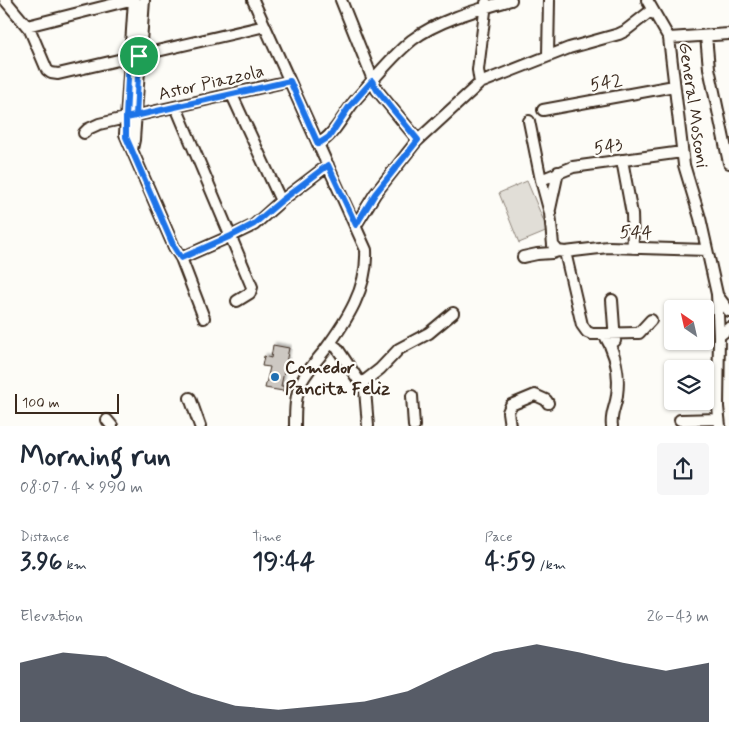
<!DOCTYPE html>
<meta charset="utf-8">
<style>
:root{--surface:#fff;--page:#f6f6f7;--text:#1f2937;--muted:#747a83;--accent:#111827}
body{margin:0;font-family:Mynerve,sans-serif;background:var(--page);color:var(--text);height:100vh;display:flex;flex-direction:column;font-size:19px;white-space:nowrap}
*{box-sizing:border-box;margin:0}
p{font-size:16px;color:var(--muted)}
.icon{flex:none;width:28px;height:28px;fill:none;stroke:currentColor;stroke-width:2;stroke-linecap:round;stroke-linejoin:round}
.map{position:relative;height:426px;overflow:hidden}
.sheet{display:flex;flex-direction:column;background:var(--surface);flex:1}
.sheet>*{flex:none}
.needle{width:32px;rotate:326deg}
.buttons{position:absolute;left:664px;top:300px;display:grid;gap:10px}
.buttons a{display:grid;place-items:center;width:50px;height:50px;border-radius:5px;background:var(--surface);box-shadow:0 1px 4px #0004;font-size:25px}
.scale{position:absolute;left:15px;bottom:12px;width:104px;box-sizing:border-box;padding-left:5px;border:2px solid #3b2a1e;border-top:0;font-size:14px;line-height:18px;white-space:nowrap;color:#3b2a1e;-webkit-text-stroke:4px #fdfcf7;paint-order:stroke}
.pin{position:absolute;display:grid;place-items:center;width:42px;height:42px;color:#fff;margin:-21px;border:2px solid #fff;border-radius:50%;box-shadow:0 1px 5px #0007}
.round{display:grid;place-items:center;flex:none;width:52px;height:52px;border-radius:5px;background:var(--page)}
.head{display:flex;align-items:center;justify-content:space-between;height:85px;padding:0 20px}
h1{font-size:28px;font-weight:700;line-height:38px}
.figures{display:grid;grid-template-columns:repeat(3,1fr);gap:8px;height:85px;padding:5px 20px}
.figures div{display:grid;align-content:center}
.figures b{font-size:25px;font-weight:700}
.figures small{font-size:14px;font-weight:400}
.figures p{font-size:14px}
.chart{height:140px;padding:10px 20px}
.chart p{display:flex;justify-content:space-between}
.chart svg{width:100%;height:90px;margin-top:5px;fill:var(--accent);opacity:.7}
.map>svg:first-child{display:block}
.green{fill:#e1ded7;stroke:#8e847a}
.building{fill:#cdc8c2;stroke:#3b2a1e;filter:url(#shadow)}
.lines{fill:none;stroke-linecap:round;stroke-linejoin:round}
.minor-casing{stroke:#3b2a1e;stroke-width:14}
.minor{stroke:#fdfcf7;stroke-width:10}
.route-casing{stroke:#fff;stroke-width:10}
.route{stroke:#1a73e8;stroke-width:6}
.poi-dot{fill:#1f6fb2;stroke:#fdfcf7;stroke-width:2}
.labels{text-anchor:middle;stroke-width:4.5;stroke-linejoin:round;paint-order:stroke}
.street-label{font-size:18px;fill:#3b2a1e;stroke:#fdfcf7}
.poi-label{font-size:18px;font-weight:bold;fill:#3b2a1e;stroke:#fdfcf7;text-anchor:start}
</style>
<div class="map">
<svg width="729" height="426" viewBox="0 0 729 426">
<defs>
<filter id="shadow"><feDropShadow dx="2.5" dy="-2.5" stdDeviation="1" flood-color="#0004"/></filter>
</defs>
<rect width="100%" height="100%" fill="#fdfcf7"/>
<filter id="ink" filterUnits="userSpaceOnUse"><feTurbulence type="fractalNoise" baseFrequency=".02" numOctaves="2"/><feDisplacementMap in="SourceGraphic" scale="10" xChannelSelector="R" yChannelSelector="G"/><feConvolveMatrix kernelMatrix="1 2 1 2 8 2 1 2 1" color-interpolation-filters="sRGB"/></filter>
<g filter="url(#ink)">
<path class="green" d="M527 181 548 231 519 243 499 193Z"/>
<path class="building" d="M273 345 289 348 281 386H284L283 391 265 388 270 367 262 366 264 356 271 358Z"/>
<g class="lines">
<g class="minor-casing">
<path id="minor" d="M5 0 30 30 47 70 51 73 58 74 265 26
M134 0 125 134 174 247 181 258 204 318
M253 0 366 250C368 288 347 320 325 350 317 360 308 370 302 381 295 394 295 412 295 426
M341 0 377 90 418 140
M647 0 669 38 684 165 700 218 717 294 719 336 718 407 720 426
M27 26 130 0
M706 36 709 68 729 163
M669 38 729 34
M548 55 549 0
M480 83 478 70 486 3
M232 95 281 201
M176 107 252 287 250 293 237 301
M543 110 674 86
M529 121 541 180 550 213 553 245 558 251
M84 133 88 129 99 124 289 81
M318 144C335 135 344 113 357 98 375 78 391 57 412 40 438 20 480 9 511 0
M132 149 134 140 144 0
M622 160 632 214 633 248
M541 180 573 167 682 152
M550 209 558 172
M356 225 375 194 416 142 480 83 569 48 619 34 625 31 652 10
M565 252 582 325 587 332 592 334 636 333H639L651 320
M523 257 537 254 552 253 558 251 565 252 608 247 707 250
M181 258 231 236 254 225 281 201 328 165
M717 295 729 311
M612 300 615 341
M604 334C615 352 620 374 617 395 616 406 610 415 612 426
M719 336 729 328
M330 343 337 348 365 390 368 426
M362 383 380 369 399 349 429 333 453 313
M412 396 414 426
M190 398 200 426
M107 420 112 426
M680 420 719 419
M510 426 508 412 511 405 535 395 546 400 548 403"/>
</g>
<use href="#minor" class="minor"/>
</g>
</g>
<g class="lines" filter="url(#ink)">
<g class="route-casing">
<path id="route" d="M139 56 136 116 126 118V137L174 247 181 258 231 236 254 224 281 201 328 165 356 225 375 194 418 140 377 90 372 81 349 107 329 137 318 144 290 81 126 118 129 58 139 56"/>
</g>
<use href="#route" class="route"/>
</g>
<circle class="poi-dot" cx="275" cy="377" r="5"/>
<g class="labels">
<g class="street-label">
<text transform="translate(211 82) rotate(-13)" y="6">Astor Piazzola</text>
<text transform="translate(606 82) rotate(-10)" y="6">542</text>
<text transform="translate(694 105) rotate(82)" y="6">General Mosconi</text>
<text transform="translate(608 146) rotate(-8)" y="6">543</text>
<text transform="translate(636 232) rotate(3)" y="6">544</text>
</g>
<g class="poi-label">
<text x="285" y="373">Comedor<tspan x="285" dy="21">Pancita Feliz</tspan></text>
</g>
</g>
</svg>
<div class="buttons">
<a><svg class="needle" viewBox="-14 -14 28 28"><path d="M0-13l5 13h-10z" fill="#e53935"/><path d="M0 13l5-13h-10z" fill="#747a83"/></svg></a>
<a><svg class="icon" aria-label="layers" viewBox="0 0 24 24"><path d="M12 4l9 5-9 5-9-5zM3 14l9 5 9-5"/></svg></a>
</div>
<div class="scale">100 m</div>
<div class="pin" style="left:139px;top:56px;background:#1e9e55"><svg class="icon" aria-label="arrive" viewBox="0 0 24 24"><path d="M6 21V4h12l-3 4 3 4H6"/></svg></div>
</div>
<section class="sheet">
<div class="head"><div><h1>Morning run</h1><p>08:07 · 4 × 990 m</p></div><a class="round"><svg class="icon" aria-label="share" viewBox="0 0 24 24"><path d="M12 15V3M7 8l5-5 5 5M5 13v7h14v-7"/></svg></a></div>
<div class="figures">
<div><p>Distance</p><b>3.96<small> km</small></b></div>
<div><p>Time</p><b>19:44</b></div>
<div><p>Pace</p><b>4:59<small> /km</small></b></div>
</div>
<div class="chart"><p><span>Elevation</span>26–43 m</p>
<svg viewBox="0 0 160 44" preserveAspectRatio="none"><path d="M0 44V15L10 10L20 12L30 21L40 30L50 36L60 38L70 36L80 34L90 29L100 19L110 10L120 6L130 10L140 15L150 19L160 15V44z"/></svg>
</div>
</section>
